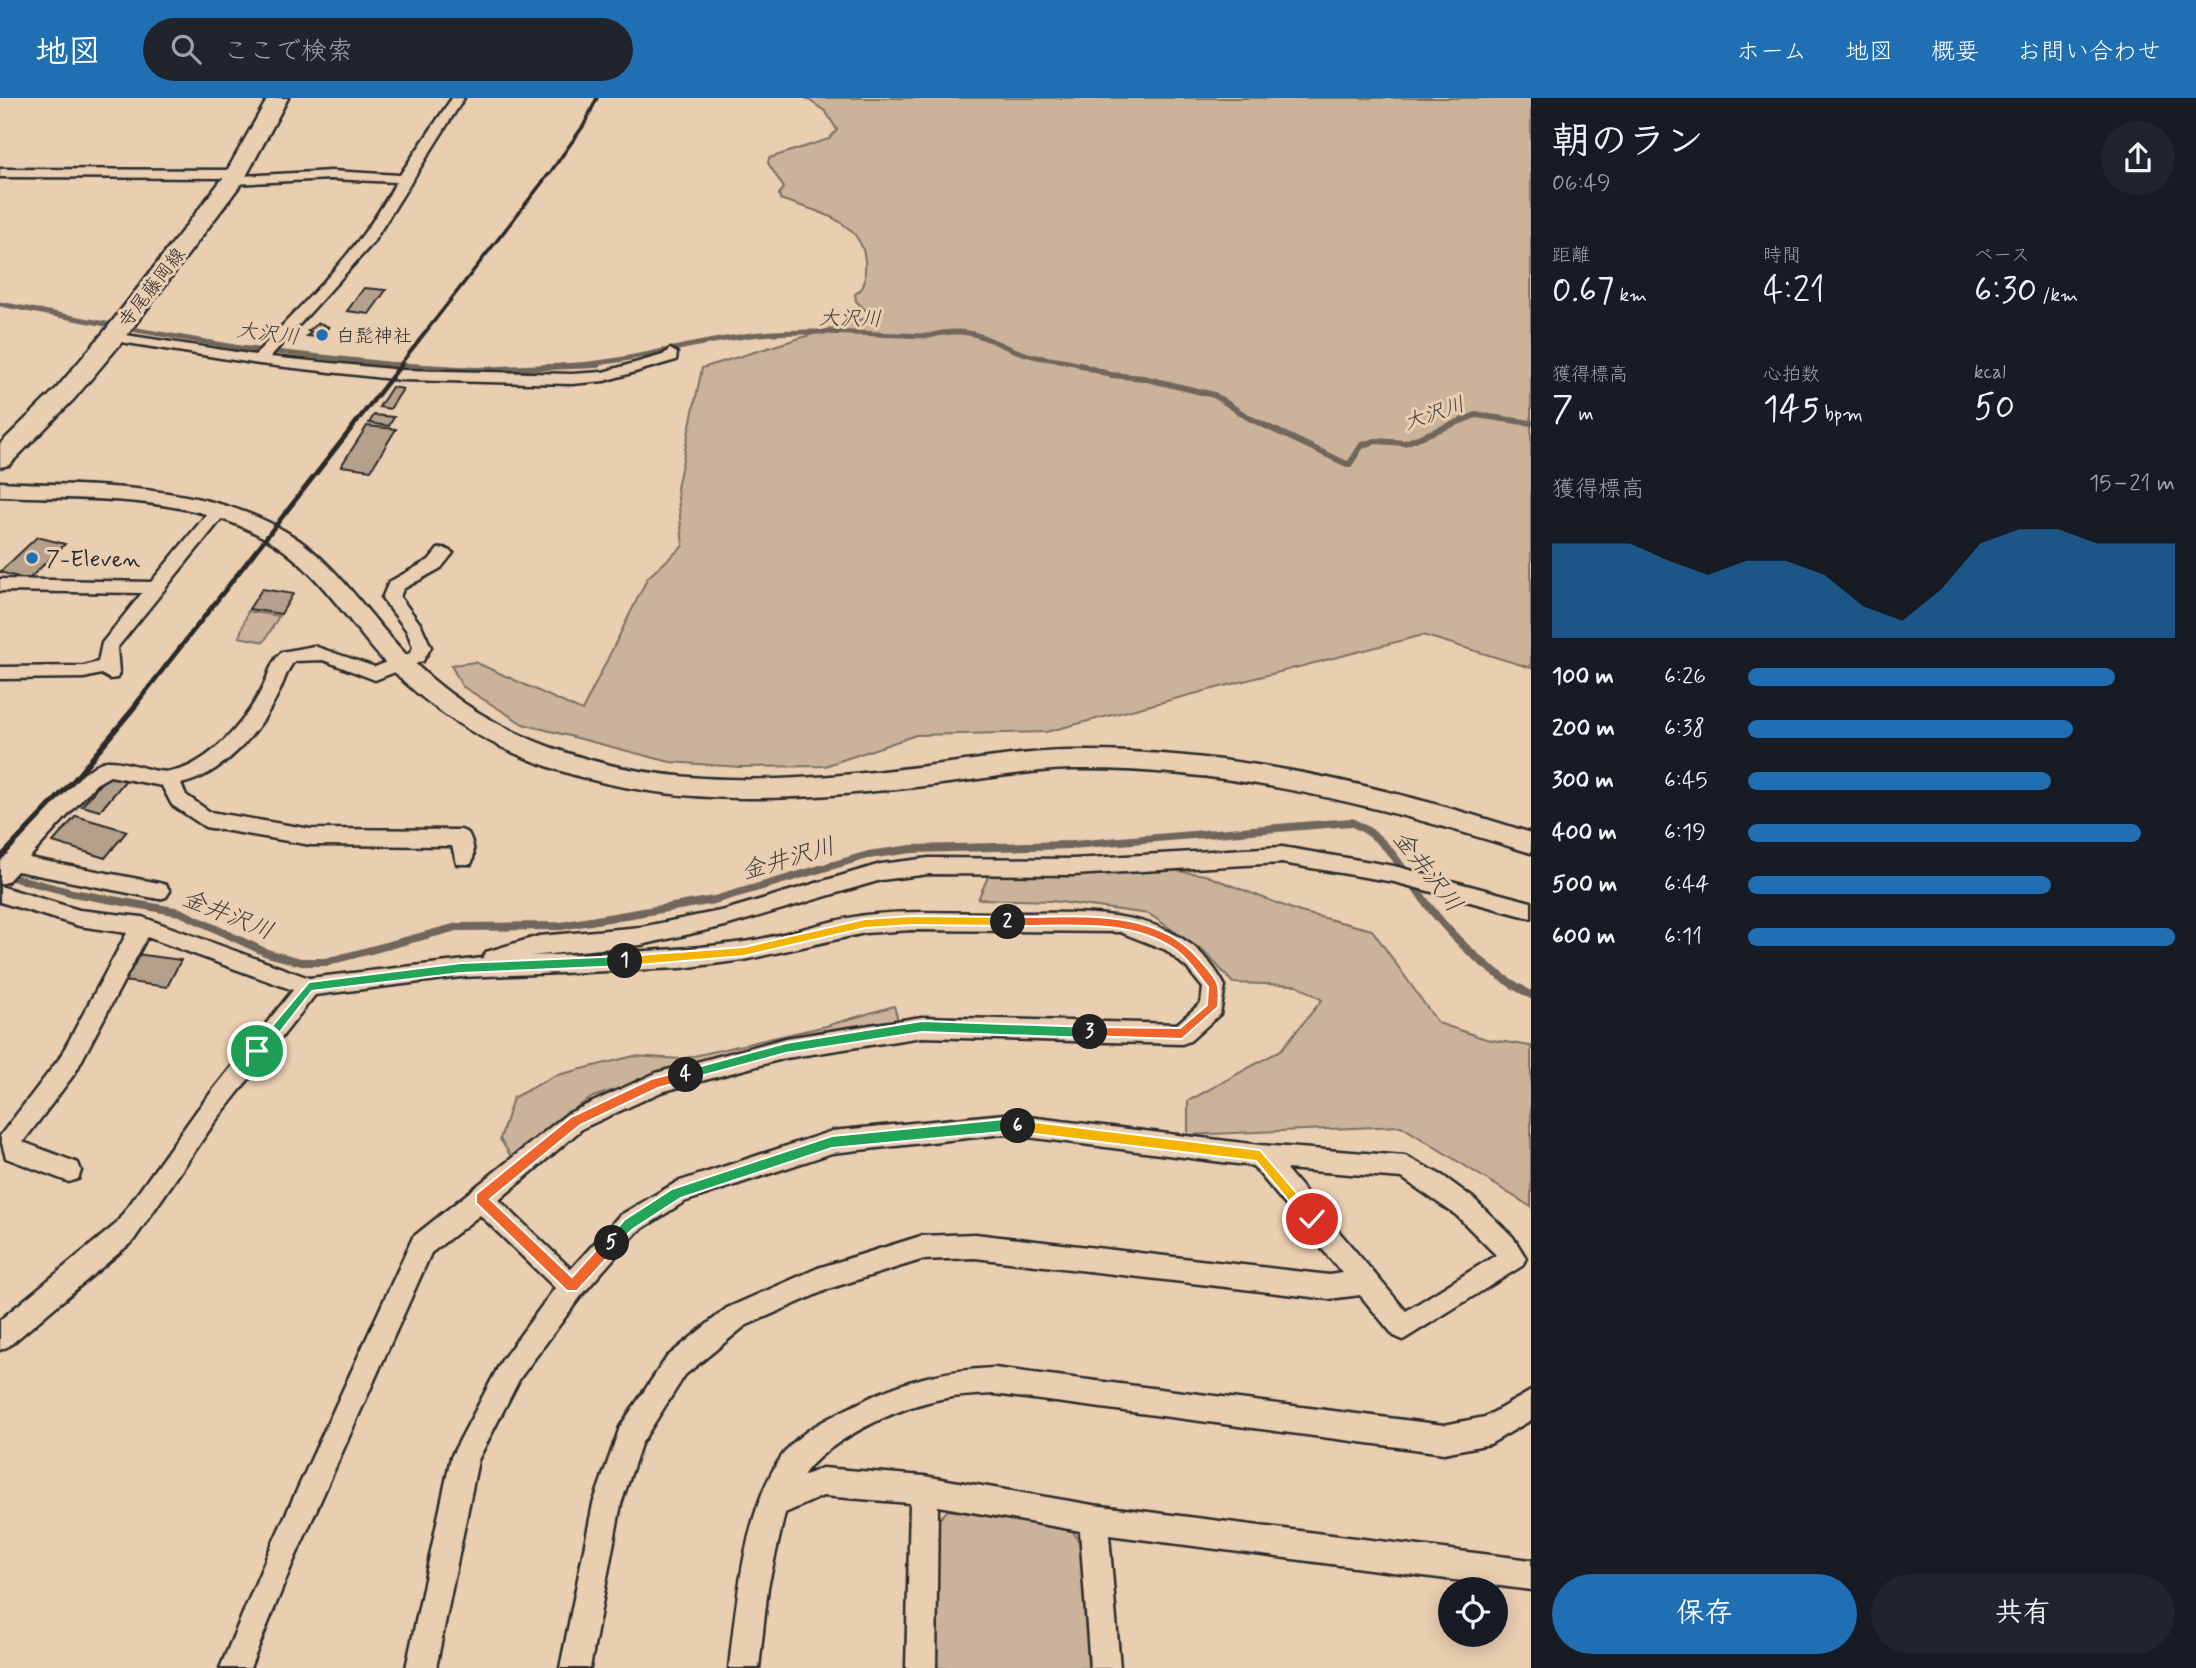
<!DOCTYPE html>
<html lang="ja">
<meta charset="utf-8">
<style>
:root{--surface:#171b24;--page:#20242c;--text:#f1f3f6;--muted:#9ea1a6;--accent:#1f6fb2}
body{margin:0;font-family:Mynerve,"Klee One",sans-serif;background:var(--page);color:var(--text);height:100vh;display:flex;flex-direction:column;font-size:26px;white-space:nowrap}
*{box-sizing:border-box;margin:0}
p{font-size:23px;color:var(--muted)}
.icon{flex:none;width:38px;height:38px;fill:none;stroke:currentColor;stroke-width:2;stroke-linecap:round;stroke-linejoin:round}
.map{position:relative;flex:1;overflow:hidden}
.panel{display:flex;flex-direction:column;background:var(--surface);width:665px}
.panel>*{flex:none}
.tools{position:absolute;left:1438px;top:1479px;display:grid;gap:14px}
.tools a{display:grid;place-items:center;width:70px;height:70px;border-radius:50%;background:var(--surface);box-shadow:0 4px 18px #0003;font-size:35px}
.pin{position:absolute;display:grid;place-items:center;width:60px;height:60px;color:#fff;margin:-30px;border:4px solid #fff;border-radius:50%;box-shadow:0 2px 7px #0007}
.km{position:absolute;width:35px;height:35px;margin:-18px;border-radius:50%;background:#222;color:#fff;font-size:19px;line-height:35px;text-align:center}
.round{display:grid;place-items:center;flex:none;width:74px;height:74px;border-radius:37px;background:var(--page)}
.overview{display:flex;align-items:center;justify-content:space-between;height:119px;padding:0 21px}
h1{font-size:38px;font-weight:600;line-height:52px}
.stats{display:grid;grid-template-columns:repeat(3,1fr);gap:10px;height:119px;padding:7px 21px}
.stats div{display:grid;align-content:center}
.stats b{font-size:35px;font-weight:600}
.stats small{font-size:19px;font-weight:400}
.stats p{font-size:19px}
.chart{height:196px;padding:14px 21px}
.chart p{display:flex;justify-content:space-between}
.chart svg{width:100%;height:126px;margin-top:7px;fill:var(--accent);opacity:.7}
.cta{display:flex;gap:14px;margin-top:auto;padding:14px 21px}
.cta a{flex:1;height:80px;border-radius:42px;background:var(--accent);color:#fff;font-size:28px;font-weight:600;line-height:80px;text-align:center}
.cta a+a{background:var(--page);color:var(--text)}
ul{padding:0 21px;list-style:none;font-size:23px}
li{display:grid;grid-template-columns:112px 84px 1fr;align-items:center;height:52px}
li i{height:18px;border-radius:9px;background:var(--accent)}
header{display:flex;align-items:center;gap:42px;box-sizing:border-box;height:98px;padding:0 35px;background:var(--accent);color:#fff}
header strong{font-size:33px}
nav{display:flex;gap:38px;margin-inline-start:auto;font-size:24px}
.search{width:490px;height:63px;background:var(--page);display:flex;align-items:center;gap:18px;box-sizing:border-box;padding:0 24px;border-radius:38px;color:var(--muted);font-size:26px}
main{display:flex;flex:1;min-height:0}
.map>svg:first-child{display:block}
.green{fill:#cbb39b;stroke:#7b6f63;stroke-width:2}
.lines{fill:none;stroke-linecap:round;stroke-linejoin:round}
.stream-far2{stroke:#71665c;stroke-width:5}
.stream-far1{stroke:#71665c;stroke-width:6}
.stream{stroke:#71665c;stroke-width:8}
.building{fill:#b5a08c;stroke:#2b2b2b;stroke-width:2}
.minor-casing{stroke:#2b2b2b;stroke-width:5}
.tertiary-casing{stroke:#2b2b2b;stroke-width:5}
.primary-casing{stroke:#2b2b2b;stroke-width:5}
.minor{fill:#eaceb1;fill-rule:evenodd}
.tertiary{fill:#eaceb1;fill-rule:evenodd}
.primary{fill:#eaceb1;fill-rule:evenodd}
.rail-far2{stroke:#2b2b2b;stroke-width:3.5}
.rail-far1{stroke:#2b2b2b;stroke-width:4.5}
.rail{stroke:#2b2b2b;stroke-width:5}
.split-1{fill:#22a559;stroke:#fff;stroke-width:2}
.split-2{fill:#f5b400;stroke:#fff;stroke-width:2}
.split-3{fill:#f0652b;stroke:#fff;stroke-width:2}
.split-4{fill:#22a559;stroke:#fff;stroke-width:2}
.split-5{fill:#f0652b;stroke:#fff;stroke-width:2}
.split-6{fill:#22a559;stroke:#fff;stroke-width:2}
.split-7{fill:#f5b400;stroke:#fff;stroke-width:2}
.poi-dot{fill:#1f6fb2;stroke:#eaceb1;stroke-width:2.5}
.labels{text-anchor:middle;stroke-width:6;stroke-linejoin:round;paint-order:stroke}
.far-street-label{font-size:19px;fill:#2b2b2b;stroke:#eaceb1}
.far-poi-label{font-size:19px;fill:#2b2b2b;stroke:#eaceb1;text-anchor:start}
.far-water-label{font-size:21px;font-style:italic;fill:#423f3b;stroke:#eaceb1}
.poi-label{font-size:23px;fill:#2b2b2b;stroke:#eaceb1;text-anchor:start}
.water-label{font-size:24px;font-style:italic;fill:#423f3b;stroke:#eaceb1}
</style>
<header>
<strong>地図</strong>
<div class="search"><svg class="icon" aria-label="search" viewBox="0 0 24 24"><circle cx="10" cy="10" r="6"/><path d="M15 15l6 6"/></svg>ここで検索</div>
<nav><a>ホーム</a><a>地図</a><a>概要</a><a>お問い合わせ</a></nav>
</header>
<main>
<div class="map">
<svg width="1531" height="1570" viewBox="0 0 1531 1570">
<rect width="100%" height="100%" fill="#eaceb1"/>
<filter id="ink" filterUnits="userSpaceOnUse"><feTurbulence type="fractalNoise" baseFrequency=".0143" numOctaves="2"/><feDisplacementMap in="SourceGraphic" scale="14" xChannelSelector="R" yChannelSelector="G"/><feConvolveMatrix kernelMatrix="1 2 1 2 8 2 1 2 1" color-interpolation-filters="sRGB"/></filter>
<g filter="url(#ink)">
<path class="green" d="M806 0H1531V570L1423 537 1046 634 916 637 825 668 740 669 670 664 523 626 462 588 451 567 475 564 582 613 648 479 683 448 677 390 702 270 872 218 856 203 855 196C865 190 865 184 865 173 869 122 817 114 780 101L779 96 784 90 768 65 769 60 829 41 837 32 826 14Z
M248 513 279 518 264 544 239 539Z
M1117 764 1205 777 1300 814 1372 832 1438 925 1486 941 1531 948V1109L1401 1028 1188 1037V1003L1281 952 1322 902 1297 887 1233 885 1206 855 1149 816 1052 803 978 801 993 768Z
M894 908 898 922 817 933 711 960 593 999 565 1017 512 1060 500 1041 513 1000 554 978 634 958 681 961 826 928Z
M948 1412 1072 1431 1084 1453 1088 1570H934V1426Z"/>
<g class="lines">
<path class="stream-far2" d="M0 206 111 227
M131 231 240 250 405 268
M561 268C629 266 694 242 762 236 817 231 874 237 929 238 979 224 993 250 1037 259 1054 262 1069 263 1085 268"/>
<path class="stream-far1" d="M393 267 475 272 598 267
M1080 267 1111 277 1143 280 1214 297 1249 320 1349 367 1362 347 1376 343 1405 345 1476 317 1531 325"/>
<path class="stream" d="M0 776 73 795 180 814 267 855 301 864H326L457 829 561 828 714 802 868 757 912 751 1072 747 1351 724C1391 741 1405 777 1430 810 1458 846 1490 875 1531 897"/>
</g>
<path class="building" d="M364 190 386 192 369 216 347 213Z
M319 225 329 229 316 239 307 238 311 234 308 233Z
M392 289 403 291 390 311 379 309Z
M374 317 394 319 389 328 369 325Z
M367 328 396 331 371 372 341 368Z
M37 439 65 446 28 482 0 474Z
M262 491 293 496 281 516 249 511Z
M108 676 126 682 100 713 82 708Z
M76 718 127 733 105 760 53 744Z
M136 856 181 862 167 889 122 883Z"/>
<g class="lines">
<g class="minor-casing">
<path id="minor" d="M452 0H464L372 146 270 259 401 272 572 276 603 274 663 257 670 251 677 255 676 262 604 283 572 286 401 282 259 266 108 242V236L113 235 255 257C305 202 362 151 396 84L331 81 233 86 228 85V80L0 79V71L237 72 242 73V78L331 73 400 77Z
M217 410 223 411V419L117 550 119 575 117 580 110 581 101 576 84 580 0 581V569L84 568 98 564 102 545 142 495 0 493V481L151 484 211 411Z
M444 450 453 455 441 470 403 491 400 499 421 527 431 549 423 563 375 582 323 562 295 563C286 571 284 586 278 596 259 635 224 676 181 686L186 697 210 714 311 731 461 732 468 735C473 743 476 757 471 766H457L452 748 311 747 205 729 172 707 162 688 110 678 96 686 29 760 159 785 166 787 170 793 166 799 159 801 17 773 7 784 0 786V764C18 745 85 663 107 663 140 662 159 686 195 665 223 649 247 620 262 591 269 578 270 564 282 554L314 548 375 569 410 555 413 549 407 533 382 500 389 484 429 462 438 451Z
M1282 749 1394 768 1531 804V820L1394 784 1282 765 1073 777 929 776 881 782 725 828 641 847 530 858C599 855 668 854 736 845 780 840 822 823 866 817 909 812 954 815 998 815 1078 816 1181 802 1225 888L1220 916 1190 943 1182 946 922 939 786 960 661 994 583 1030 499 1102 571 1171 619 1118 677 1084 832 1033 1004 1016 1260 1047 1405 1058 1443 1078 1473 1100 1513 1139 1526 1160 1522 1168 1403 1242 1394 1238 1360 1197 1329 1201 975 1160 921 1162 831 1190 745 1228 685 1277 641 1346 621 1406 590 1570H560L593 1406 620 1329 667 1259 727 1210 818 1170 921 1138 975 1136 1329 1177 1342 1175 1253 1068 1004 1036 832 1055 684 1104 637 1134 581 1198 520 1280 478 1362 436 1570H406L451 1359 502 1262 555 1190 480 1117 431 1155 291 1469 250 1570H220L270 1451 413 1139 567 1016 656 975 786 940 922 919 1177 926 1201 905 1203 890 1187 870 1166 852 1120 834 912 832 865 835 744 862 681 870 461 879 315 897 214 1025 133 1143 9 1248 0 1252V1222L115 1127 198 1011 293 892 147 839 75 975 23 1044 78 1065 81 1073 78 1081 69 1084 6 1060 0 1038 59 961 127 835 79 828 0 804V788L79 812 142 819 309 880 483 860 486 854 539 838 641 829 725 812 881 766 929 760 1073 761ZM1286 1071 1402 1080 1456 1117 1496 1157 1406 1213Z
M994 1270 1444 1327 1485 1319 1531 1293V1322L1490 1346 1444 1355 994 1296C972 1297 950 1298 928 1304 891 1313 824 1345 803 1378L822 1370 924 1378 1093 1407 1531 1462V1492L1109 1437 1120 1570H1090L1080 1433 938 1408 936 1570H906L910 1405 823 1398 785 1415 768 1489 759 1570H729C736 1507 746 1387 796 1342 814 1326 839 1315 861 1304 904 1282 945 1272 994 1270Z"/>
</g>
<g class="tertiary-casing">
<path id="tertiary" d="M0 384C94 389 204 384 288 435 330 460 359 504 391 540 438 595 499 633 567 655 690 696 824 681 950 665 991 660 1031 653 1072 653 1230 651 1382 687 1531 735V755C1381 708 1230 669 1072 671 1028 672 984 681 941 686 812 701 683 713 558 672 486 648 423 610 374 552 343 515 314 471 273 445 194 395 89 402 0 398Z"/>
</g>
<g class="primary-casing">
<path id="primary" d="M268 0H288L244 82 122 244 74 301 9 367 0 369V346L56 291 104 234 223 80Z"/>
</g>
<use href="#minor" class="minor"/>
<use href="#tertiary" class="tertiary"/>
<use href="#primary" class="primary"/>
<path class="rail-far2" d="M399 268 552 72 584 27 597 0"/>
<path class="rail-far1" d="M136 606 401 267"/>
<path class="rail" d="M0 760 73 683 138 605"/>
</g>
</g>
<path class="split-1" d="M625 858 631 863 625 868 461 875 312 893 262 957H253L251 953 309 884 461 865Z"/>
<path class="split-2" d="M912 818 1008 819 1014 824 1008 828 912 827 865 830 744 858 625 868 619 863 625 858 744 849 865 821Z"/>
<path class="split-3" d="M1008 819C1073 820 1154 807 1200 862 1216 881 1221 883 1218 909L1182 941 1086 938V931L1090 929 1180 930 1207 907 1208 889C1198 877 1189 861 1176 852 1129 819 1064 829 1008 828L1003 824Z"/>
<path class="split-4" d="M922 923 1090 929 1096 934 1090 940 922 934 786 955 686 982 680 977 686 972 786 945Z"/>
<path class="split-5" d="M686 972 691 973V981L658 990 580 1027 490 1101 572 1179 607 1140H617V1149L577 1193H567L476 1105V1096L571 1019 651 981Z"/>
<path class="split-6" d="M1004 1021 1023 1024V1032L832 1050 681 1100 633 1131 612 1151 605 1145 624 1122 672 1091 832 1038Z"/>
<path class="split-7" d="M1018 1022 1260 1052 1319 1121 1317 1125H1307L1256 1063 1018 1034 1012 1028Z"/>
<g class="poi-dot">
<circle cx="322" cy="237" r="7"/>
<circle cx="32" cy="460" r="7"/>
</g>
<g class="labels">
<g class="far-street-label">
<text transform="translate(151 189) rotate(-52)" y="7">寺尾藤岡線</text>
</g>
<g class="far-poi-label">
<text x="336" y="244">白髭神社</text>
</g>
<g class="far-water-label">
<text transform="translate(850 220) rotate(1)" y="7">大沢川</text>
<text transform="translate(268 235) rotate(7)" y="7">大沢川</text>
<text transform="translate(1434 315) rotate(-19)" y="7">大沢川</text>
</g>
<g class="poi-label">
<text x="46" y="468">7-Eleven</text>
</g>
<g class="water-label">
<text transform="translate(788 760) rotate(-16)" y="8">金井沢川</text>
<text transform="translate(1428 773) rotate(52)" y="8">金井沢川</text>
<text transform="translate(228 816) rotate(22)" y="8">金井沢川</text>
</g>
</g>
</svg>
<div class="tools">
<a><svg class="icon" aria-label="locate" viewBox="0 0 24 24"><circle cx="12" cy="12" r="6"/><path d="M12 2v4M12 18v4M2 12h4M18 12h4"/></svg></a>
</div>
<div class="pin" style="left:257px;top:953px;background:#1e9e55"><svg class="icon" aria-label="arrive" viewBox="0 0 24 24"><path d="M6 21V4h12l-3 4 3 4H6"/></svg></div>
<div class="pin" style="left:1312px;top:1121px;background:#d93025"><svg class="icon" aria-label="check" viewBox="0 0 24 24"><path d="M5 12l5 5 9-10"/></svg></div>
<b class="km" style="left:625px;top:863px">1</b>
<b class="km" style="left:1008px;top:824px">2</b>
<b class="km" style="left:1090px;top:934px">3</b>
<b class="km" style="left:686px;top:977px">4</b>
<b class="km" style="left:612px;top:1145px">5</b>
<b class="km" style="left:1018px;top:1028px">6</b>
</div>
<section class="panel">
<div class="overview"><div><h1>朝のラン</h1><p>06:49</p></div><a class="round"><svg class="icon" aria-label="share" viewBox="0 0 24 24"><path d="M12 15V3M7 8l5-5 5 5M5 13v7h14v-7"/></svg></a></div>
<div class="stats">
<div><p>距離</p><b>0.67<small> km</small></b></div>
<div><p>時間</p><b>4:21</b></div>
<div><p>ペース</p><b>6:30<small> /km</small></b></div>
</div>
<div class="stats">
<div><p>獲得標高</p><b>7<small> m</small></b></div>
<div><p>心拍数</p><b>145<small> bpm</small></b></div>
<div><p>kcal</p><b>50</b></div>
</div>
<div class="chart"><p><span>獲得標高</span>15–21 m</p>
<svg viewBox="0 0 160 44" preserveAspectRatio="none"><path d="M0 44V11L10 11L20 11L30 17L40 22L50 17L60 17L70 22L80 33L90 38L100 27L110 11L120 6L130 6L140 11L150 11L160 11V44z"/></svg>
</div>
<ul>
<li><b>100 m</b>6:26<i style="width:86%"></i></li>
<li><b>200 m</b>6:38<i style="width:76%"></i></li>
<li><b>300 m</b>6:45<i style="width:71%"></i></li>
<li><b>400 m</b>6:19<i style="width:92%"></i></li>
<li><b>500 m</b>6:44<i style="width:71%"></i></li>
<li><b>600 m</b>6:11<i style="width:100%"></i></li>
</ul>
<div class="cta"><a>保存</a><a>共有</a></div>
</section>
</main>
